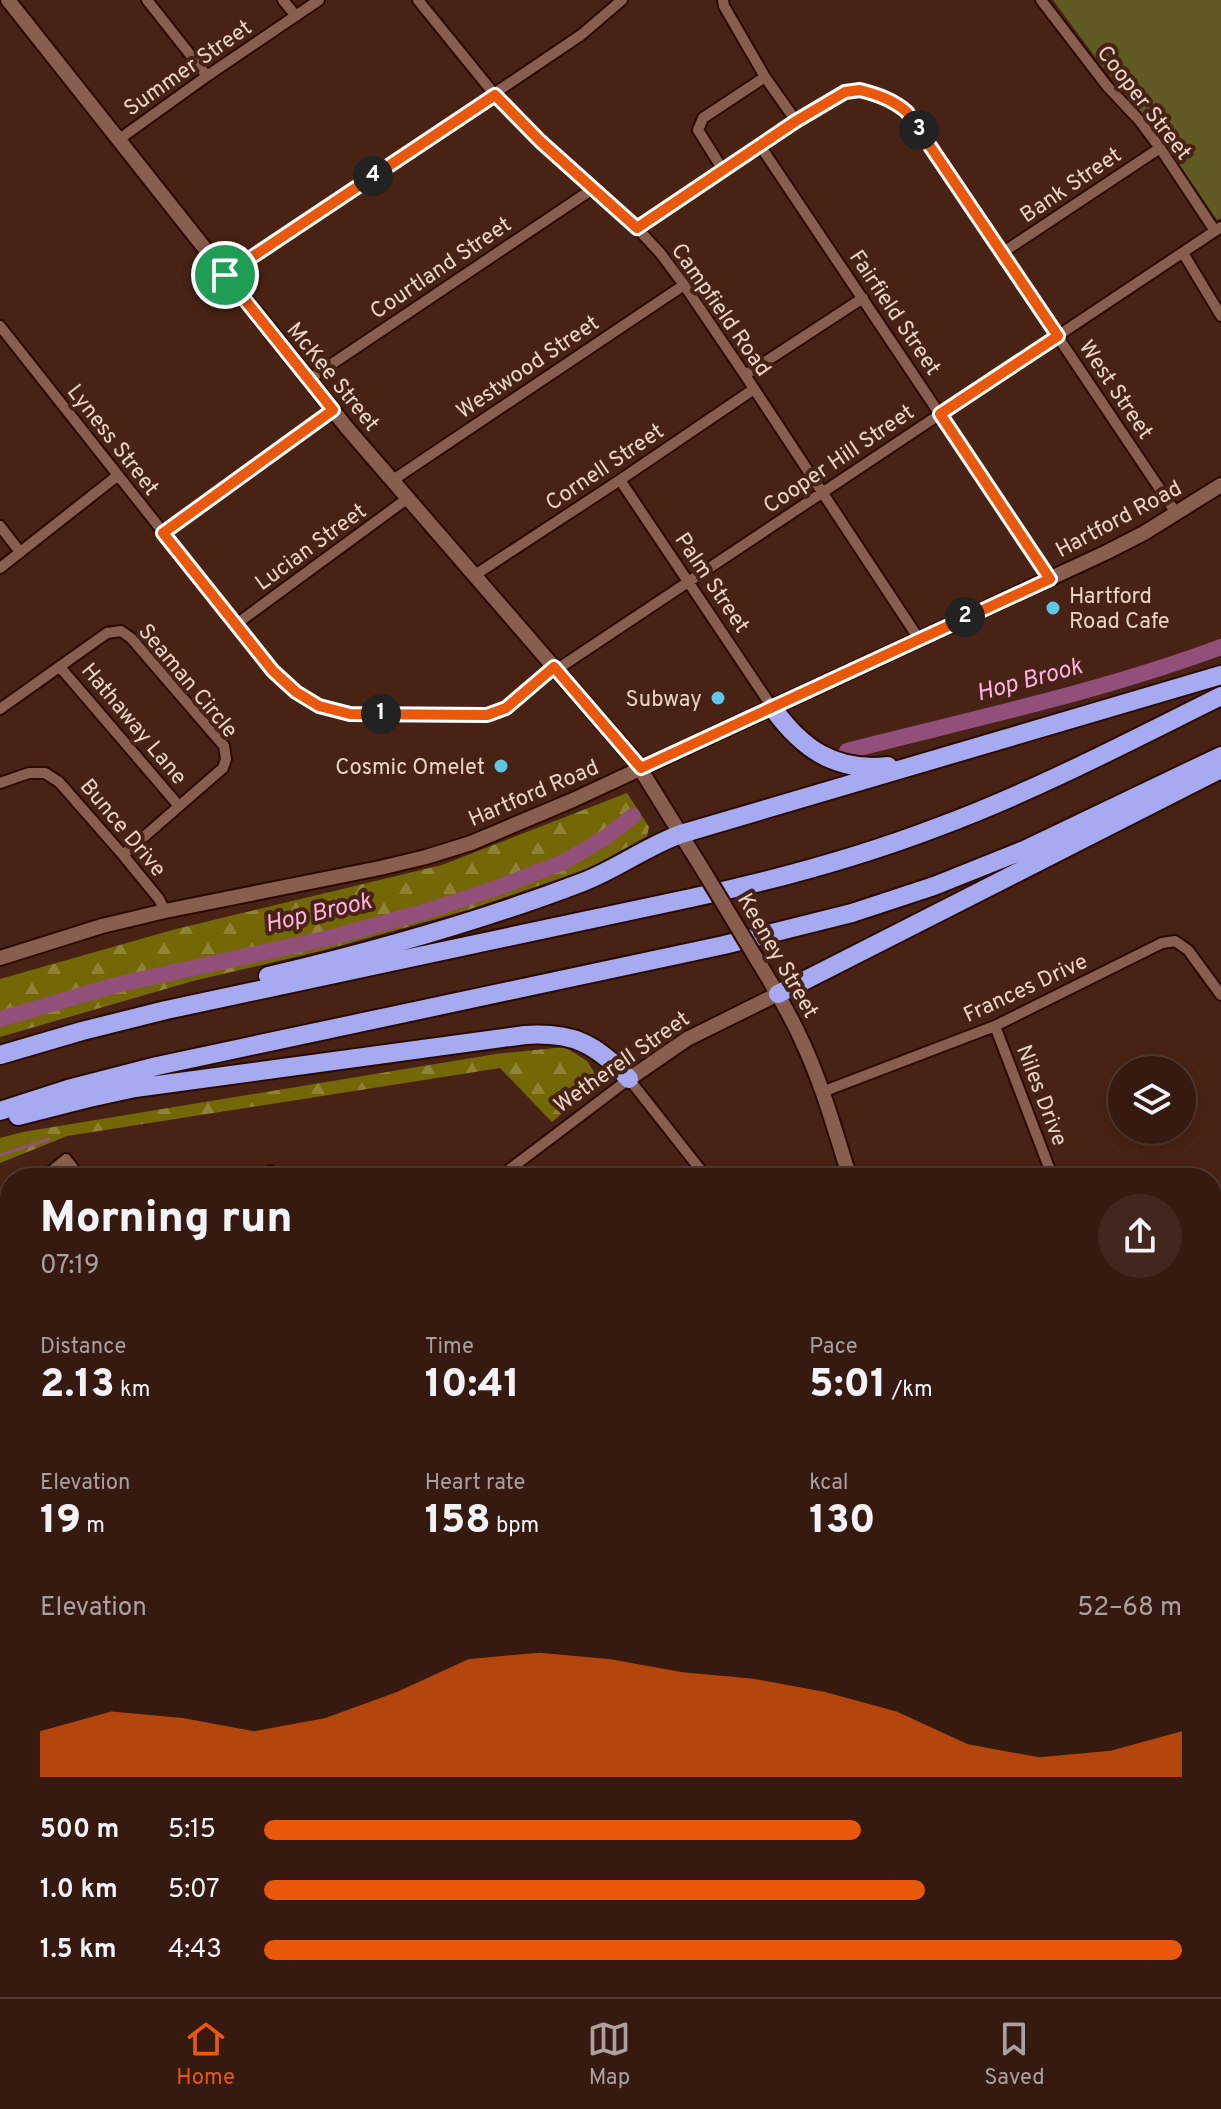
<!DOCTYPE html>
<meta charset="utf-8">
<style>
:root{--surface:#361a10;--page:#41271e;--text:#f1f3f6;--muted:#aaa19f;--line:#503830;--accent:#ea580c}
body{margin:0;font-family:Overpass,sans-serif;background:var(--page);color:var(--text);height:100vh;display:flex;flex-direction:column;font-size:30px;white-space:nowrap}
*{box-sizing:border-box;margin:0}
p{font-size:26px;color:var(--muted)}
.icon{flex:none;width:44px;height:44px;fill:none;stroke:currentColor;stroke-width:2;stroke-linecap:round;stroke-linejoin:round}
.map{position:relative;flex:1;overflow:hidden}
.drawer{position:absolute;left:0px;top:1168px;width:1222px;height:830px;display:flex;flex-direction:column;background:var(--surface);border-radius:32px 32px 0 0;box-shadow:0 4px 12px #0003,0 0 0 2px var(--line)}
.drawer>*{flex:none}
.fabs{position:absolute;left:1108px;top:1056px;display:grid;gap:16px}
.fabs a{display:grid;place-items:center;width:88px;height:88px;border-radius:50%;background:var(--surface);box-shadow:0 4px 12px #0003,0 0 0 2px var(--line);font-size:40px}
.pin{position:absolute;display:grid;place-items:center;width:68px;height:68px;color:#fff;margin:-34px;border:4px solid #fff;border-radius:50%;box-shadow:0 2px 8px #0007}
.km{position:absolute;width:40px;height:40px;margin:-20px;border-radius:50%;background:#222;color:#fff;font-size:22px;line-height:40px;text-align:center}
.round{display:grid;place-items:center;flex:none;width:84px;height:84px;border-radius:42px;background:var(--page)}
.summary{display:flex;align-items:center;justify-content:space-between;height:136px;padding:0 40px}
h1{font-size:44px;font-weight:800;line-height:60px}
.figures{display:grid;grid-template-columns:repeat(3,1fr);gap:12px;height:136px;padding:8px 40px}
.figures div{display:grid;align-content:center}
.figures b{font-size:40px;font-weight:800}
.figures small{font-size:22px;font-weight:400}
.figures p{font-size:22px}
.chart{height:224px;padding:16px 40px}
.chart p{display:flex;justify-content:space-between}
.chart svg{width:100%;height:144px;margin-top:8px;fill:var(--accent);opacity:.7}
ul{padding:0 40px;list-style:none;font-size:26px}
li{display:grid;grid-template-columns:128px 96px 1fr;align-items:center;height:60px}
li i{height:20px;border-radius:10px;background:var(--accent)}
.dock{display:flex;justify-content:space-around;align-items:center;height:112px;border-top:2px solid var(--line);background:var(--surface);font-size:22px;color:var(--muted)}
.dock a{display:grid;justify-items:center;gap:4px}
.dock .current{color:var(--accent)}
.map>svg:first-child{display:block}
.built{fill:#542817}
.forest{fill:url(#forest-firs)}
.park{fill:#615a24}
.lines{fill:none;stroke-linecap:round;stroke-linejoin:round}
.stream{stroke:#914f7a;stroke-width:3}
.river{stroke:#914f7a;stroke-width:16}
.minor-casing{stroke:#2c0a01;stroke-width:14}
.tertiary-casing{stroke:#2c0a01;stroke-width:16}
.secondary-casing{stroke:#2c0a01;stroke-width:18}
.motorway-casing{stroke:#2c0a01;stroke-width:22}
.minor{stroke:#885e4e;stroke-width:10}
.tertiary{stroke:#885e4e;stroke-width:12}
.secondary{stroke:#885e4e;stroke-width:14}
.motorway{stroke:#a6aaf1;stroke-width:18}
.secondary-bridge-casing{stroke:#2c0a01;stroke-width:18;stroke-linecap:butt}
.secondary-bridge{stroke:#885e4e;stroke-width:14}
.route-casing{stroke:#fff;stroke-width:16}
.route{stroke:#ea580c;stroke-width:10}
.poi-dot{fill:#5dc7e8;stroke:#482315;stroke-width:3}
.labels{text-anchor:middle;stroke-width:8;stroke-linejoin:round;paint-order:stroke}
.street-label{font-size:22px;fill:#ebd3ca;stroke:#482315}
.poi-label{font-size:22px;fill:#ebd3ca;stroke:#482315;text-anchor:end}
.water-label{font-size:24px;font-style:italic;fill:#ffb2e3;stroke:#482315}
</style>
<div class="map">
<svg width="1221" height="1997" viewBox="0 0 1221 1997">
<defs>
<pattern id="forest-firs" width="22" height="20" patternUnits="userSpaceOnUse" patternTransform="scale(2)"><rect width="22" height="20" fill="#746806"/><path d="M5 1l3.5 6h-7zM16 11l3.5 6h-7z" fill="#8f8435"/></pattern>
</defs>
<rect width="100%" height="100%" fill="#482315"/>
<path class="built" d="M1221 1717V1808L1212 1796V1723Z"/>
<path class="forest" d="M627 793 649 827 647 836 590 868 468 910 325 950 193 981 0 1037V979L176 929 442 865Z
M565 1047 587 1061 600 1081 552 1122 500 1068 67 1136 0 1163V1138L23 1132 496 1054Z
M0 1783 10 1786V1972L0 1956Z
M210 1988H585L586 1997H237C228 1991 218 1994 210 1988Z
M853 1988H1100L1078 1997H841Z"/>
<path class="park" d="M1053 0H1221V218L1217 220 1155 129 1101 65Z
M500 1988H795L801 1997H511Z"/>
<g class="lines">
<path class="stream" d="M0 1155 49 1139
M1212 1942 1221 1940
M575 1988 581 1994 597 1997
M917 1988 919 1993 917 1997"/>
<path class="river" d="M847 751C972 719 1100 692 1221 647
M0 1019 116 985 333 937 427 911 494 889 564 862 606 837 633 816"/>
<g class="minor-casing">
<path id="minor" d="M147 0 207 76
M283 0 296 16
M418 0 495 95 540 141 637 228 661 254 684 285 745 375 919 639
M723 0 724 6 765 77 796 121
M1041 0 1107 86 1139 120 1160 148 1215 231
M118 140 207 76 319 0
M761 147 1050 579
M723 170 698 130 703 118 765 77
M637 228 796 121 845 92 860 90 879 95 895 102 907 112 1176 513
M1002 253 1160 148
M1183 253 1221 316
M225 275 581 35 622 0
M0 326 273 671 296 692 319 706 350 714 487 715 506 708 554 667
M745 375 863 298
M308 380 594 188
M393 480 684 285
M620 480 772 707
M0 526 20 552
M163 533 333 410
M0 568 117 476
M475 575 620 480 754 389
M235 625 408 498
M60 667 179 806
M556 670 1221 227
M0 709 107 633 121 631 131 638 224 746 226 759 223 768 123 855
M0 783 29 773H45L59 782 123 855 159 899 165 911
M995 1026 1053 1178
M822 1092 995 1026 1162 943 1175 941 1188 950 1221 995
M270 1171 276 1178
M43 1178 66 1159 81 1178
M498 1178 629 1079 707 1178
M0 1212 10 1204
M1212 1258 1221 1251
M0 1313 10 1325
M0 1392 10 1384
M0 1574 10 1566
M0 1639 10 1641"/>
</g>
<g class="tertiary-casing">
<path id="tertiary" d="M1212 1459 1221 1452
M141 1997 157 1988"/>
</g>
<g class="secondary-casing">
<path id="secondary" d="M8 0 347 428 636 762 706 875
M0 958 102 926 165 911 380 868 426 857 471 843 573 800 1107 552 1144 533 1221 485
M756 958C772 984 788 1010 801 1039 822 1083 835 1131 850 1178
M629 1079 687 1039 778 994
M1212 1816 1221 1828"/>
</g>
<g class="motorway-casing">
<path id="motorway" d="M772 707C802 749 835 772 888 766
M268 976C374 951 481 921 583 882 617 869 647 846 681 834L1221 675
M778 994 1221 769
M0 1055 82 1031 166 1010 691 898C775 880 857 858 938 827 1035 791 1128 742 1221 696
M0 1111 68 1089 157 1066 724 945 852 913 934 886 1024 850 1221 756
M18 1116 89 1098 135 1088 525 1035C574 1032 596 1044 629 1079"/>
</g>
<use href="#minor" class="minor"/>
<use href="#tertiary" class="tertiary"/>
<use href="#secondary" class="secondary"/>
<use href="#motorway" class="motorway"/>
<g class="secondary-bridge-casing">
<path id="secondary-bridge" d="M706 875 756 958"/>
</g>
<use href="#secondary-bridge" class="secondary-bridge"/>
</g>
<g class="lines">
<g class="route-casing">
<path id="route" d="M860 90C879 95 893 100 907 112L1058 336 940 414 1050 579 641 768 554 667 506 708 487 715 350 714 319 706 296 692 273 671 163 533 333 410 225 275 495 95 540 141 637 228 796 121 845 92Z"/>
</g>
<use href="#route" class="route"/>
</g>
<g class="poi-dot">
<circle cx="1053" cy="608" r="8"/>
<circle cx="718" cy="698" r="8"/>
<circle cx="501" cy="766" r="8"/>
</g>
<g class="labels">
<g class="street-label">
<text transform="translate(187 67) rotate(-35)" y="8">Summer Street</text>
<text transform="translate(1145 102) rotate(52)" y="8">Cooper Street</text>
<text transform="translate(1070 184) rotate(-34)" y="8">Bank Street</text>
<text transform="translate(440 267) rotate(-34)" y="8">Courtland Street</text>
<text transform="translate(722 309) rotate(55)" y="8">Campfield Road</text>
<text transform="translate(896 312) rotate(56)" y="8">Fairfield Street</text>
<text transform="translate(527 366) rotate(-34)" y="8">Westwood Street</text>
<text transform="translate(334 376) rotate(51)" y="8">McKee Street</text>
<text transform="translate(1117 389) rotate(56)" y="8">West Street</text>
<text transform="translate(114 439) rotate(52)" y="8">Lyness Street</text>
<text transform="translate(838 458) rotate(-34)" y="8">Cooper Hill Street</text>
<text transform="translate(604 466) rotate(-34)" y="8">Cornell Street</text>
<text transform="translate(1118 518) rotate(-28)" y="8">Hartford Road</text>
<text transform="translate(310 546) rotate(-36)" y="8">Lucian Street</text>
<text transform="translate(713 582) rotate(56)" y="8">Palm Street</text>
<text transform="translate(189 680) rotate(50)" y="8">Seaman Circle</text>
<text transform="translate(135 723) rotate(50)" y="8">Hathaway Lane</text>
<text transform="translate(533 792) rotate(-23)" y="8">Hartford Road</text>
<text transform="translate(124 827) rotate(50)" y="8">Bunce Drive</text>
<text transform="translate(779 955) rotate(60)" y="8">Keeney Street</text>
<text transform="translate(1025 987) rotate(-25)" y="8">Frances Drive</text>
<text transform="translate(621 1061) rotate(-35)" y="8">Wetherell Street</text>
<text transform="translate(1043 1095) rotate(69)" y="8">Niles Drive</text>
</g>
<g class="poi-label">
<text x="1069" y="603" text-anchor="start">Hartford<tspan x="1069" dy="25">Road Cafe</tspan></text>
<text x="702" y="706">Subway</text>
<text x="485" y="774">Cosmic Omelet</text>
</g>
<g class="water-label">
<text transform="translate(1029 679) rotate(-15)" y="8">Hop Brook</text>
<text transform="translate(318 912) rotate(-13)" y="8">Hop Brook</text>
</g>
</g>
</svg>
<div class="fabs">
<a><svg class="icon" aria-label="layers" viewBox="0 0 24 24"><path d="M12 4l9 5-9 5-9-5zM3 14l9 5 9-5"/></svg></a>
</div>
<div class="pin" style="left:225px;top:275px;background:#1e9e55"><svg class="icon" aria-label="arrive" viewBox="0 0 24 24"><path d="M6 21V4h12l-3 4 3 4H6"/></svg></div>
<b class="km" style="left:381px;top:714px">1</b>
<b class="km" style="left:965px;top:617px">2</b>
<b class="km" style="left:919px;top:130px">3</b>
<b class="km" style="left:373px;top:176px">4</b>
<section class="drawer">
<div class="summary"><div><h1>Morning run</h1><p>07:19</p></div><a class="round"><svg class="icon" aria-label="share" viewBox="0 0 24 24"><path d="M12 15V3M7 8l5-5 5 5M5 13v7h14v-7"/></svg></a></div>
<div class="figures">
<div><p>Distance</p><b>2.13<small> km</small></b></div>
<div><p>Time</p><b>10:41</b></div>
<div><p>Pace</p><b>5:01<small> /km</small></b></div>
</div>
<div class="figures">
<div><p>Elevation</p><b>19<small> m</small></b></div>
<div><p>Heart rate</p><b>158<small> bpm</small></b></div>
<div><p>kcal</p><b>130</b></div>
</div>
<div class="chart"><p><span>Elevation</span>52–68 m</p>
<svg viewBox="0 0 160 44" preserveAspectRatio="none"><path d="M0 44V30L10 24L20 26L30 30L40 26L50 18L60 8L70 6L80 8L90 12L100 14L110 18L120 24L130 34L140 38L150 36L160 30V44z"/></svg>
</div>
<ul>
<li><b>500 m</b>5:15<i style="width:65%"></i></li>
<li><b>1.0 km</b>5:07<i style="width:72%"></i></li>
<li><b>1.5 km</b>4:43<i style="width:100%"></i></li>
</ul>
</section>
</div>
<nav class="dock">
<a class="current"><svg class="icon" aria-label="home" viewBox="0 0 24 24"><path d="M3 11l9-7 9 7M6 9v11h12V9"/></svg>Home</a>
<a><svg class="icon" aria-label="map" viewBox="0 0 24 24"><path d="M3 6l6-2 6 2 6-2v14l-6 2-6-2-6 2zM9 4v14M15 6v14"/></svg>Map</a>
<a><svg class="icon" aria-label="saved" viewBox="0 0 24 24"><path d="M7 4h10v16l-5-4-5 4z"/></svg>Saved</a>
</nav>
